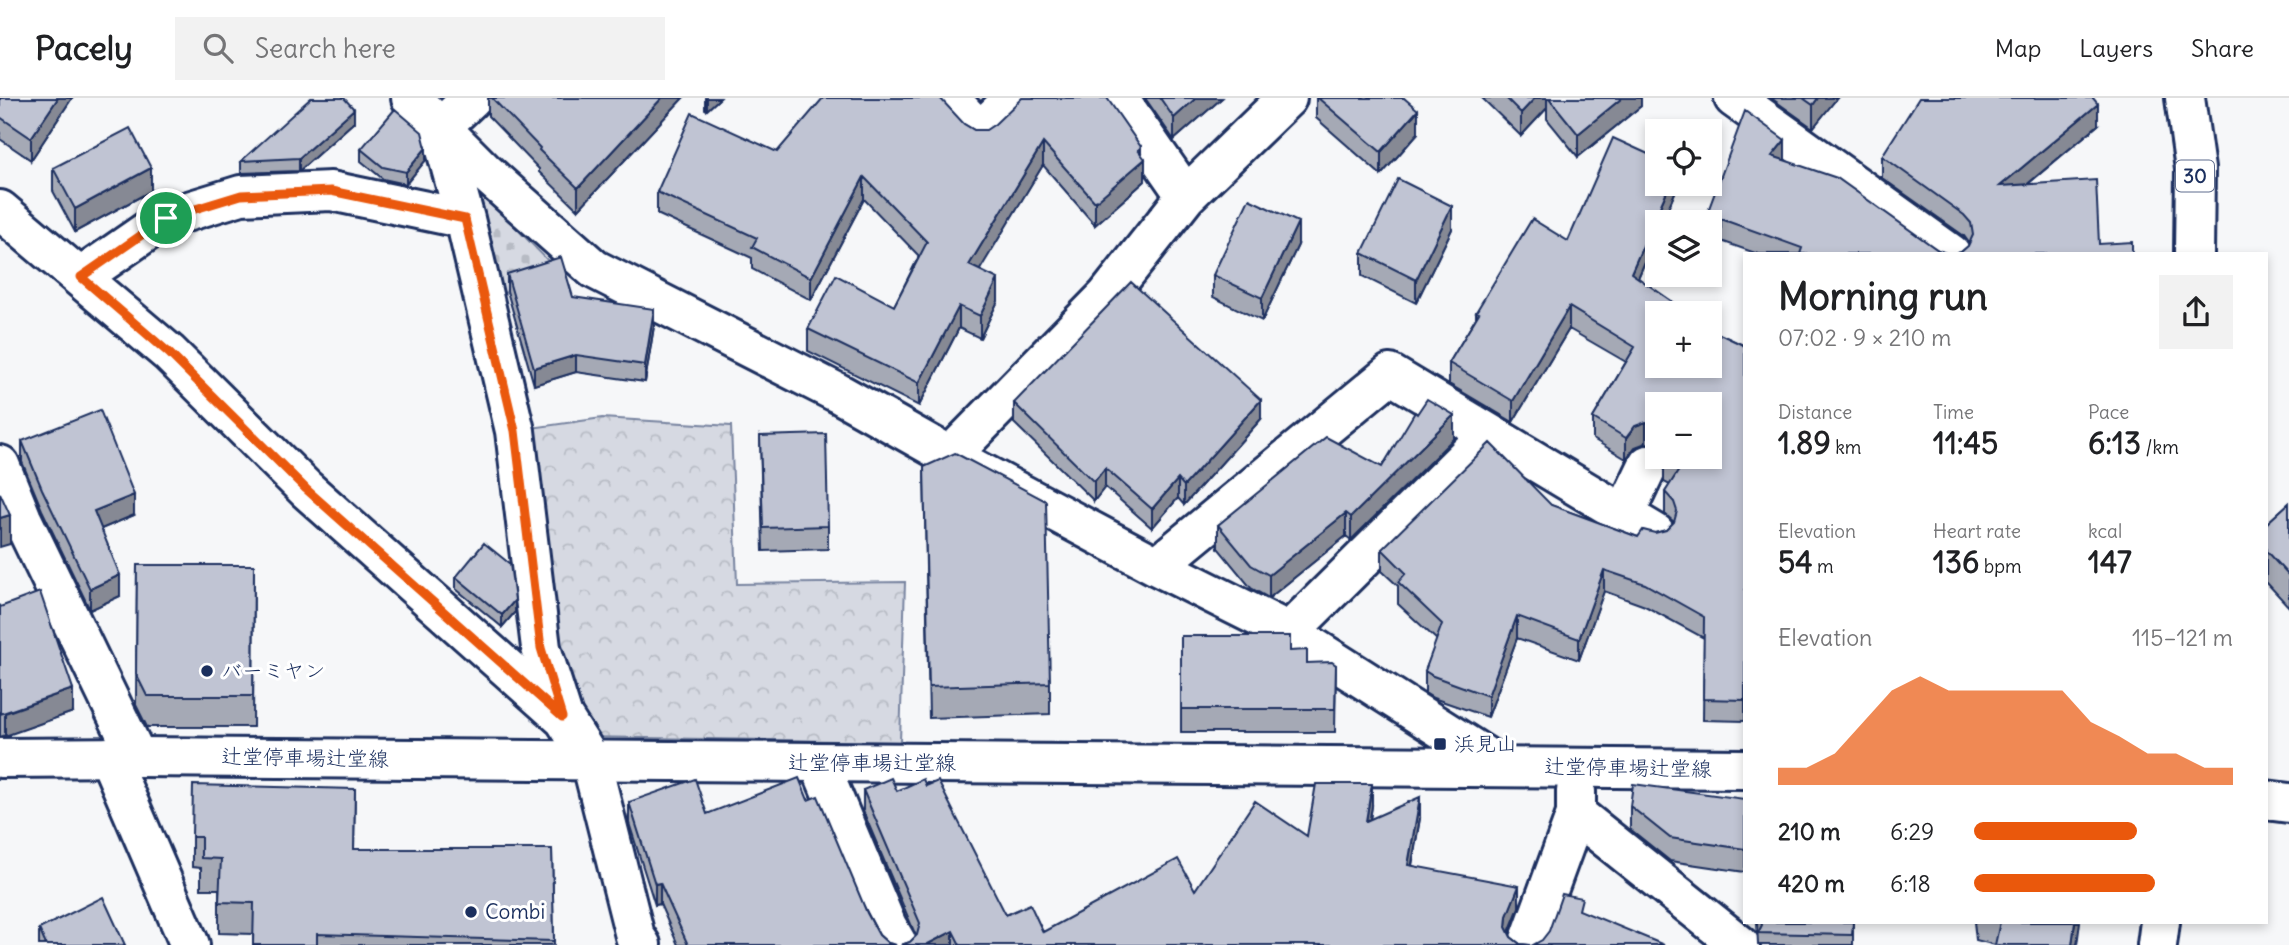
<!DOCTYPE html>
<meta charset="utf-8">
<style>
:root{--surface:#fff;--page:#f2f2f2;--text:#202124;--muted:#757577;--line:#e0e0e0;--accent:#ea580c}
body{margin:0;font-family:Delius,"Klee One",sans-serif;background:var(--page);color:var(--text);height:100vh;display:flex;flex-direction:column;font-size:26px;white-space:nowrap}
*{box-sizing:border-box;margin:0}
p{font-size:23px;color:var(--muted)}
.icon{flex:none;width:38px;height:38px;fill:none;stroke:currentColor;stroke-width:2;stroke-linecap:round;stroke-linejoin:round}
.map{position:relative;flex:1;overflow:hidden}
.details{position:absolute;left:1743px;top:154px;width:525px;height:672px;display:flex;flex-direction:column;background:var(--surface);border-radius:0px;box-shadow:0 4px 10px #0003}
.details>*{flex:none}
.tools{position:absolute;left:1645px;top:21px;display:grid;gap:14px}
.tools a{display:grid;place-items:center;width:77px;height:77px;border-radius:0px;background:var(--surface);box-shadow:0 4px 10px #0003;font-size:35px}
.pin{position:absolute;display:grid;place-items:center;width:60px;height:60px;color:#fff;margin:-30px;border:4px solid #fff;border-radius:50%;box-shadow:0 2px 7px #0007}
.round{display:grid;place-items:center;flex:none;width:74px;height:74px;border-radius:0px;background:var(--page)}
.overview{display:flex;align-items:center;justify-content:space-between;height:119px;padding:0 35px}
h1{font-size:38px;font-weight:800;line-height:52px}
.metrics{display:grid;grid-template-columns:repeat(3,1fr);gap:10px;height:119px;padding:7px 35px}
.metrics div{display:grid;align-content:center}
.metrics b{font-size:30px;font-weight:800}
.metrics small{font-size:19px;font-weight:400}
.metrics p{font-size:19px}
.chart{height:196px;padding:14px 35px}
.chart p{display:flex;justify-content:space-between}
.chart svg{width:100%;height:126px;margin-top:7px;fill:var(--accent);opacity:.7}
ul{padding:0 35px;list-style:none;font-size:23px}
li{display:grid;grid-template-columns:112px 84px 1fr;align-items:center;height:52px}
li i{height:18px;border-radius:9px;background:var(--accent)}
header{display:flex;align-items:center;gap:42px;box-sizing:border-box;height:98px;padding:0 35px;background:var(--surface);border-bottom:2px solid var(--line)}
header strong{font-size:33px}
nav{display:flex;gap:38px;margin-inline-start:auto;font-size:24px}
.search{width:490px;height:63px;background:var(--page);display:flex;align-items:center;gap:18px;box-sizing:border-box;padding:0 24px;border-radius:0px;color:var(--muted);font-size:26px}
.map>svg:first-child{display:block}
.cemetery{fill:url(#cemetery-stones);stroke:#7884a0;stroke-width:2}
.park{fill:url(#park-crowns);stroke:#7884a0;stroke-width:2}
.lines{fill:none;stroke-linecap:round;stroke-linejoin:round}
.minor-casing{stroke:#1b2f5e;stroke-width:44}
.major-casing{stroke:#1b2f5e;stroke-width:44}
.minor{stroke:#fff;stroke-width:38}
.major{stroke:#fff;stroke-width:38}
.wall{fill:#a5a9b5;stroke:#1b2f5e;stroke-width:2}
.shaded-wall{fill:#868994;stroke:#1b2f5e;stroke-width:2}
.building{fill:#c0c4d3;stroke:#1b2f5e;stroke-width:2}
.route-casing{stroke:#fff;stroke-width:14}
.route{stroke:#ea580c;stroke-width:9}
.poi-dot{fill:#1b2f5e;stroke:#fff;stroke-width:2.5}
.labels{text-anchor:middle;stroke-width:6;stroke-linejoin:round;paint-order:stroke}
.shield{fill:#fff;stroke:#5f6d8e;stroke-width:2}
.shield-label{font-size:19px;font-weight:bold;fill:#1b2f5e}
.poi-label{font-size:21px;fill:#1b2f5e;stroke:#fff;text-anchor:start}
.street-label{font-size:21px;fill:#1b2f5e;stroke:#fff}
</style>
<header>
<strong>Pacely</strong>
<div class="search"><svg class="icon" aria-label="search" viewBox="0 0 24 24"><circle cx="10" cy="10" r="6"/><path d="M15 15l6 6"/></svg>Search here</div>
<nav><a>Map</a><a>Layers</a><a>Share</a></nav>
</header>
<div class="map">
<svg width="2289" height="847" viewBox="0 0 2289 847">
<defs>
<pattern id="cemetery-stones" width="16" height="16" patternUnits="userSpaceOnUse" patternTransform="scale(1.75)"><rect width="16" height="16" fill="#d6d9e2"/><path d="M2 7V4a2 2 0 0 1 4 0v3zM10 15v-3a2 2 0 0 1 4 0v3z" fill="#b7bbc4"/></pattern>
<pattern id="park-crowns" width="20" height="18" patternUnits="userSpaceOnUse" patternTransform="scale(1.75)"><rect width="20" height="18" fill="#d6d9e2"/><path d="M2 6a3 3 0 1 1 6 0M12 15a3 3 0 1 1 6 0" fill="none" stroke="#b7bbc4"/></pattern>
</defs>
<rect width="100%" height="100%" fill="#f6f7f9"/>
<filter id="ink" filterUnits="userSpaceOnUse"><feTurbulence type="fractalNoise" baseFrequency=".0143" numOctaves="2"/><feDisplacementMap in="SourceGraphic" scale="14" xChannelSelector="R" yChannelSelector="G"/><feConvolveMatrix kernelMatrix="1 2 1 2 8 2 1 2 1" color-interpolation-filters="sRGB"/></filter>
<g filter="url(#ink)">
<path class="cemetery" d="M447 59 561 176 489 200Z"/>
<path class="park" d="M602 320 731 328 737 486 905 484 900 644 583 639 558 557 531 330Z"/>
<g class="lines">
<g class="minor-casing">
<path id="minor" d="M411 0 485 74 594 171 838 295 950 358 1157 468 1289 534 1500 668
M472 0 440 30 465 121 515 333 541 550 563 619 591 663 635 838 641 847
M949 0 980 33 1014 0
M1118 0 1186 98
M1734 0 1951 156
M0 112 169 255 306 391 562 619
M81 179 166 120 241 97 331 93 465 121
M950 358 1107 198 1186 98 1287 0
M0 367 22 421 137 659
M1624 417 1648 367
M1157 468 1390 276 1655 435
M1289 534 1489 336
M109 659 190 847
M819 665 887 828 898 847
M1576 716 1740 847
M1528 847 1576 716V693"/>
</g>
<g class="major-casing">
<path id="major" d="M2185 0 2195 71 2194 156
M0 660 137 659 1745 671
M2266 702 2289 705
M2157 847 2160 824"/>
</g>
<use href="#minor" class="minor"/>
<use href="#major" class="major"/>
</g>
<path class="wall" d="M0 0H72L31 62 0 41Z
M488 0H683L578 112 539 74V71L488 18Z
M705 0H720L707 12 705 11Z
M1145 0H1222L1174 42Z
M1316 0H1404L1418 35 1381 77 1316 20Z
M1482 0H1641V8L1578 59 1547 21V10L1521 38Z
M1771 0H1837L1813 30Z
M354 24 299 73 241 75V63Z
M964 26 974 32 1141 55 1145 83 1095 127 1043 67 979 172 998 203 980 240 959 230 919 308 808 253V231L894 208 919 158 864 101 811 202 752 171V160L657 116V94L777 54Z
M2098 27 2028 86 2099 146 1961 154 1968 148 1969 145 1964 138 1882 80V58Z
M361 51 426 62 406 86 383 81 361 63Z
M1785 62 1938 152 1948 156H1758L1721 143 1710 124Z
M53 70 151 93 75 134 53 93Z
M1677 86V90L1662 124H1657V136L1638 180 1715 234 1745 248V623L1703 622 1704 540 1645 508 1604 493 1579 562 1517 540 1488 619 1433 600 1425 595V573L1437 542 1398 506V488L1382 473V451L1551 407 1638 439 1655 435 1666 432 1674 424 1665 416V394L1670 387 1664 384V362L1710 359 1657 306V347L1646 345 1635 349 1626 361 1593 341V320L1626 264 1569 231 1513 324 1449 286V265L1476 220V214L1568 143Z
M1452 131 1416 205 1362 178V155Z
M1298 147 1262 223 1213 199V177Z
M507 176 654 228 645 284 576 274 534 287 507 193Z
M1014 305 1261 321 1184 407 1178 400 1152 430 1105 389 1094 403 1014 325Z
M1417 316 1454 340 1351 442 1346 438 1269 500 1251 490 1218 450V427L1382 369Z
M760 338 828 428V451L763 453Z
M22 343 134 417 101 431 120 498 90 512 42 412 22 364Z
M924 369 1050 585V616L929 620Z
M2289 405V509L2266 484V426Z
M137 467H254L253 629H147L136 607Z
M456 479 515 514 502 529 456 491Z
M0 509 73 614 0 639Z
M1181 538 1290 553 1307 565 1336 567 1335 634H1181Z
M926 688 1006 817 1043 834 1195 792 1372 708 1370 722 1420 720 1412 768 1519 809 1509 835 1511 839 1520 846 1530 847H901L910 844 916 838 863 713V692L897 693Z
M355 691 354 751H552L554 847H253V836L219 835V791H201V770L192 769V739Z
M1745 701V774L1670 763 1630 731V708Z
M808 702 879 837 888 845 896 847H678L660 806 655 807 629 725V704L707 716Z
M1757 824H1853V847H1758Z
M1974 824H2080L1995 847 1976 842Z
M39 831 125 847H39Z"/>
<path class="shaded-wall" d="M58 0H72L31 62V40Z
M662 0H683L578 112V90Z
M707 0H720L707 12Z
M1196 0H1222L1174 42V20Z
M1535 0H1547V10L1521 38V15Z
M1622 0H1641V8L1578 59V36Z
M1818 0H1837L1813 30V7Z
M2098 6V27L2000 109V88Z
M354 11V24L299 73V60Z
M1418 12V35L1381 77V54Z
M1785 42V64L1772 58Z
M1043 45V67L969 190V167Z
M1141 49V65L1145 61V83L1095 127V104Z
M426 50V62L406 86V74Z
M151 70V93L75 134V111Z
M864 79V101L811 202V180Z
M1670 86H1677V90L1662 124H1657V136L1631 196V175Z
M1452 108V131L1416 205V182Z
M1721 121V143L1710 157V136Z
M1298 124V147L1262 223V200Z
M998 181V203L980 240V218Z
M959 208V230L919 308V285Z
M1569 209V231L1513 324V303Z
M654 211V228L645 284V267Z
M576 257V274L534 287V270Z
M1261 302V321L1184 407V388Z
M1454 317V340L1351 442V419Z
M1646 324V345L1635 349 1626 361V340L1635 328Z
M1105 370V389L1094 403V384Z
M1178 381V400L1152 430V411Z
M134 397V417L94 434V413Z
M1346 415V438L1269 500V477Z
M10 417V446L0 449V420Z
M1604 472V493L1579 562V541Z
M120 477V498L90 512V491Z
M515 502V514L502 529V517Z
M1517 518V540L1488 619V598Z
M73 591V614L5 638V615Z
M1372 686V708L1366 744V723Z
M1420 699V720L1408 788V767Z
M660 785V806L655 807V786Z
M1519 788V809L1507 839 1506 829 1507 818Z
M2075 824H2080L2077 847H2072Z
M953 833V847H926Z"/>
<path class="building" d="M0 0H58L31 40 0 19Z
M311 0H344L354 11 299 60 241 63Z
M492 0H662L578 90 539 52 540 50Z
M823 0H940L964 26 974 32H986L995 26 1022 0H1107L1141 49 1138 52 1145 61 1095 104 1043 45 969 167 998 181 980 218 959 208 919 285 808 231 836 177 894 208 927 144 864 79 811 180 752 149 757 140 657 94 692 15 777 54Z
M1160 0H1196L1174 20Z
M1318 0H1404L1418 12 1381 54Z
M1506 0H1535L1521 15Z
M1549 0H1622L1578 36Z
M1803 0H1818L1813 7Z
M1919 0H2093L2098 6 2000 88 2096 82 2099 146 2132 144V156H1952L1961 154 1968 148 1973 137 1971 125 1964 117 1882 58Z
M395 11 422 34 426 50 406 74 383 69 361 51Z
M1745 13 1785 42 1772 58 1837 80 1938 152 1948 156H1800L1802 150 1721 121 1710 136V124H1704Z
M130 30 151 70 75 111 53 70Z
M1613 40 1657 60V86H1670L1631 175 1689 215H1657V268H1710V230L1715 234 1745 248V602L1703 601 1704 519 1645 486 1604 472 1579 541 1517 518 1488 598 1433 578 1425 573 1442 526 1398 484 1406 475 1382 451 1490 345 1551 407 1638 439 1643 432 1655 435 1666 432 1674 424 1677 413 1674 404 1665 394 1679 372 1664 362 1665 359H1710V306H1657V326L1646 324 1635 328 1626 340 1593 320 1635 249 1569 209 1513 303 1449 265 1479 215 1476 214 1532 121 1568 143Z
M1398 81 1452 108 1416 182 1362 155Z
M1249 101 1298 124 1262 200 1213 177Z
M561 159 573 199 654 211 645 267 576 257 534 270 507 176Z
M1131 184 1261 302 1184 388 1178 381 1152 411 1105 370 1094 384 1014 305Z
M1427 301 1454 317 1351 419 1346 415 1269 477 1251 467 1218 427 1326 339 1382 369 1415 314 1417 316Z
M100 312 134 397 94 413 120 477 90 491 42 391 22 343Z
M826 336 828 428 763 430 760 338Z
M955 355 1046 403 1050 585 929 589 924 369Z
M0 395 10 417 0 420Z
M2289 405V478L2266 453V426Z
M484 445 510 466 515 502 502 517 456 479Z
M137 467H254L253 598H147L136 576Z
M40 494 73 591 0 616V509Z
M1181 538H1290V553L1307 552V565L1332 564 1336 567 1335 611H1181Z
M799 680 808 702 818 698 867 815 879 837 888 845 896 847H688L660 785 655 786 629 704 695 681 707 716Z
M891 680 897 693 923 681 926 688 938 683 1006 817 1030 806 1043 834 1178 761 1195 792 1255 703 1307 738 1316 686H1372L1366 723 1420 699 1408 767 1519 788 1507 818 1506 829 1511 839 1520 846 1530 847H960L953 833 926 847H901L910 844 917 837 920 825 863 692Z
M1633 686 1745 701V751L1670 740 1630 708Z
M193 687 355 691 354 751H552L554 843 317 836V847H253L254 805 219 804 221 761 201 760V739H192Z
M1562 796 1582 800 1579 812 1664 847H1533L1542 842 1549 833Z
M103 799 125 847H46L39 831Z
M1761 824H1853L1852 837 1758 835 1762 827Z
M2000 824H2075L2072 847H1995Z"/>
</g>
<g class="lines" filter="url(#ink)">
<g class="route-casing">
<path id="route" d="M331 93 465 121 515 333 541 550 562 619 306 391 169 255 81 179 166 120 241 97Z"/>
</g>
<use href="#route" class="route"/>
</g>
<g class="poi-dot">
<circle cx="207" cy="573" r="7"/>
<rect x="1433" y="639" width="14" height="14" rx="3.5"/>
<circle cx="471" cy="814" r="7"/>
</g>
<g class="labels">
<rect class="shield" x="2176" y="62.5" width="38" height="31" rx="5"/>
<g class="shield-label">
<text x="2195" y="85">30</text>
</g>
<g class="poi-label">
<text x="221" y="580">バーミヤン</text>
<text x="1454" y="653">浜見山</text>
<text x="485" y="821">Combi</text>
</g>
<g class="street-label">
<text transform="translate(305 660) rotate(1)" y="7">辻堂停車場辻堂線</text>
<text x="872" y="672">辻堂停車場辻堂線</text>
<text transform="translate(1628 670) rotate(1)" y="7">辻堂停車場辻堂線</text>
</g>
</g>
</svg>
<div class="tools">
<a><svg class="icon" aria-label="locate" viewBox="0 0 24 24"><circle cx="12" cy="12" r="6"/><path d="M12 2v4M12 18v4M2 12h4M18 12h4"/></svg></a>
<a><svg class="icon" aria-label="layers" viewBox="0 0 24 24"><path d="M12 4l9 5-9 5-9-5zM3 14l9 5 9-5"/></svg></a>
<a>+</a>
<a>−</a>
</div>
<div class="pin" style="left:166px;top:120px;background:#1e9e55"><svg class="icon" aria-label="arrive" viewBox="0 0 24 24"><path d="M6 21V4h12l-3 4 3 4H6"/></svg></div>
<section class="details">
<div class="overview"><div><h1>Morning run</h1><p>07:02 · 9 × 210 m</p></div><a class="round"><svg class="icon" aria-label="share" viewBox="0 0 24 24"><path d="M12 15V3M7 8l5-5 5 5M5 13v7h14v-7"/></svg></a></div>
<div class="metrics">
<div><p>Distance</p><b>1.89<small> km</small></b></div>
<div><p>Time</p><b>11:45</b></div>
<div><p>Pace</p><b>6:13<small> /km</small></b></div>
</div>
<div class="metrics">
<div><p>Elevation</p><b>54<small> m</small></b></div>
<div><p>Heart rate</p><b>136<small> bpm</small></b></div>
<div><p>kcal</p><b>147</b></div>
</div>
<div class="chart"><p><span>Elevation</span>115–121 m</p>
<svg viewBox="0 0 160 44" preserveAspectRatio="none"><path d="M0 44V38L10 38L20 33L30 22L40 11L50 6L60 11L70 11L80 11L90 11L100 11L110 22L120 27L130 33L140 33L150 38L160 38V44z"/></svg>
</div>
<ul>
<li><b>210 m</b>6:29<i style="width:63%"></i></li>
<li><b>420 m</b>6:18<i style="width:70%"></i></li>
</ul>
</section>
</div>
